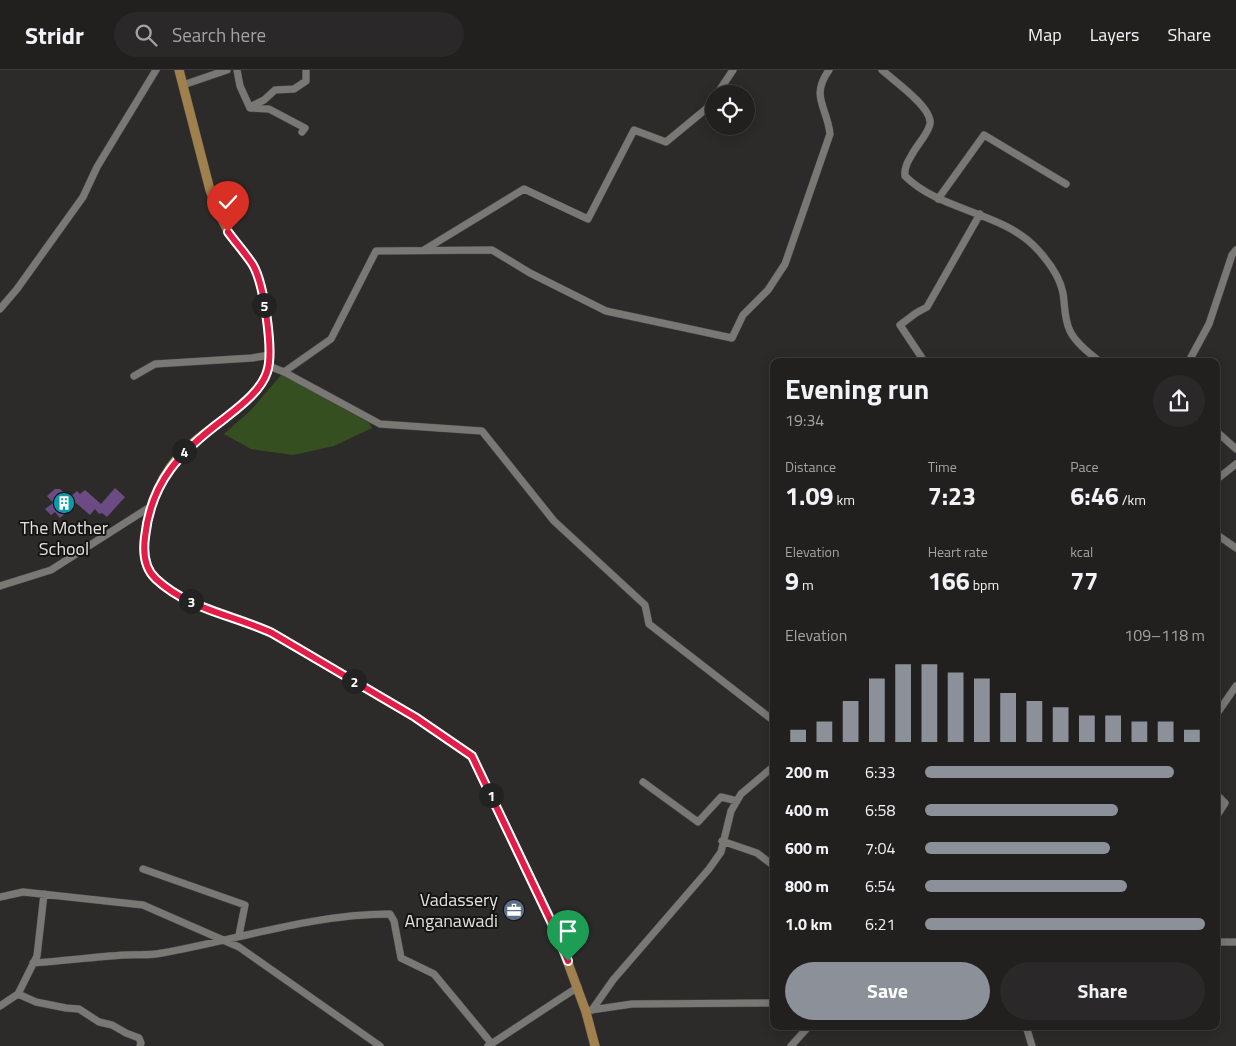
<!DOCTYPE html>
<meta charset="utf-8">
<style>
:root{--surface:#22201f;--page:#2a2828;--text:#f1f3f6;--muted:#a2a3a4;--line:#3f3e3d;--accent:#8c9099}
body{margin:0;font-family:"Titillium Web",sans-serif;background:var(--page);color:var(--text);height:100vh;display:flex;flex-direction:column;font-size:19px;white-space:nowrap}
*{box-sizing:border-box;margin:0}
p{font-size:16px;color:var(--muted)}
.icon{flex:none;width:28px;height:28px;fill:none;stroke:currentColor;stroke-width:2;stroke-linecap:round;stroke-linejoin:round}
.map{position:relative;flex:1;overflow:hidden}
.drawer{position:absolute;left:770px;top:288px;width:450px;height:672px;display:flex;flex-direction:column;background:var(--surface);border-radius:10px;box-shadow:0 2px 12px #0003,0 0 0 1px var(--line)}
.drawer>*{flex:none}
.buttons{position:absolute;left:705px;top:15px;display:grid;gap:10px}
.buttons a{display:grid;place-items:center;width:50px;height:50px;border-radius:50%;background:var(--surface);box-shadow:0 2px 12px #0003,0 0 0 1px var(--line);font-size:25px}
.pin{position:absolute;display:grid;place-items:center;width:42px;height:42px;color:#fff;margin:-51px -21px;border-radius:50% 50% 50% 0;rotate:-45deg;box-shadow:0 0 5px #0007}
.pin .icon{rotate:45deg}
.km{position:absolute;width:25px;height:25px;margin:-12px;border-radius:50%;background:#222;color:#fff;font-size:14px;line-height:25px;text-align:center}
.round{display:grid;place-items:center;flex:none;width:52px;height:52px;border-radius:26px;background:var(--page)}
.overview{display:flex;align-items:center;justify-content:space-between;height:85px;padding:0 15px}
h1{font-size:28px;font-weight:700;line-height:38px}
.figures{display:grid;grid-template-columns:repeat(3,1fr);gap:8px;height:85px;padding:5px 15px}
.figures div{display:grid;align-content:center}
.figures b{font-size:25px;font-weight:700}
.figures small{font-size:14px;font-weight:400}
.figures p{font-size:14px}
.chart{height:140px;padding:10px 15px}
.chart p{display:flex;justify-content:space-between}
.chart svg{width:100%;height:90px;margin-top:5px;stroke:var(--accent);stroke-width:6}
.cta{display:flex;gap:10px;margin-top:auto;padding:10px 15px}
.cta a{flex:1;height:58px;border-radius:30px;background:var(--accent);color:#fff;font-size:20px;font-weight:700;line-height:58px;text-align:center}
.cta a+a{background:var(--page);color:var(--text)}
ul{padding:0 15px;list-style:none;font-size:16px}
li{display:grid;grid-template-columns:80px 60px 1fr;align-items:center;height:38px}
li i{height:12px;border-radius:6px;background:var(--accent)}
header{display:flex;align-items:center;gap:30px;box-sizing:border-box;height:70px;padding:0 25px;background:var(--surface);border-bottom:1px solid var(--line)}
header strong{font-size:24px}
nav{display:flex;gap:28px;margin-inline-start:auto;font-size:18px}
.search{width:350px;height:45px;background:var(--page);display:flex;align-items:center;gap:12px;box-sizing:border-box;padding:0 18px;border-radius:28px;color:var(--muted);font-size:19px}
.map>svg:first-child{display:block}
.green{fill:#354f21}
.building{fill:#6c4a83}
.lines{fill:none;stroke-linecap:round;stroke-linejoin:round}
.minor-casing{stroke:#4a4947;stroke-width:8}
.major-casing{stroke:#4a4947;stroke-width:10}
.minor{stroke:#797875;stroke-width:7}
.major{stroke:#a0804d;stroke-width:9}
.route-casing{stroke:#fff;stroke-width:10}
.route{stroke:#e11d48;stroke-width:6}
.labels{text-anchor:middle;stroke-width:4;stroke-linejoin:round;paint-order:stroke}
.poi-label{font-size:18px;fill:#e2e1e0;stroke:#141413}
</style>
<header>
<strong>Stridr</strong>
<div class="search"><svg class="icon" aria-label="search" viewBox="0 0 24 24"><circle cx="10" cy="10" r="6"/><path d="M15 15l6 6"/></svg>Search here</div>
<nav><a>Map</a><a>Layers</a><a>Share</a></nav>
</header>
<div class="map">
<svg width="1236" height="976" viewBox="0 0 1236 976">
<rect width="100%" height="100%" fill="#2d2b29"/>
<path class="green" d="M282 304 369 353 372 358 334 376 293 385 251 379 224 364 251 340Z"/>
<path class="building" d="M115 418 125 427 107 447 102 443 99 444 95 439 90 445 76 433 60 448 55 442 51 445 45 439 53 433 47 426 55 419H60L69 428 77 421 80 424 85 420 101 434Z"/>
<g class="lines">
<g class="minor-casing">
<path id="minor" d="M237 0 240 16 250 38 269 39 305 58 302 62
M882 0C893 10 933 38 930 54 928 63 919 73 914 81 909 90 904 96 905 106 941 142 1003 141 1038 180 1048 191 1060 208 1063 223 1065 235 1064 249 1070 261 1076 273 1089 283 1099 291
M183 15 227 0
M717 24 733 0
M250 37 264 30 275 20 294 19 306 11V0
M938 129 984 65 1066 114
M424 180 524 119 588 149 634 60 666 72 706 39 714 28
M0 239 17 219 83 127 97 97 156 0
M924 291 900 255 916 243 927 237 980 144
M1189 291 1209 254 1232 185 1236 180
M269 296 284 302 380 354 482 361 554 451 645 535 649 554 774 651
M284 302 331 269 376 181 492 180 530 203 606 241 732 268 743 245 768 220 785 194 830 64C827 36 810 27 829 0
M134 306 155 294 252 288 270 285
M1216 361 1236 379
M1216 410 1236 394
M1216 464 1236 478
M0 516 51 500 150 437
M1216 645 1236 616
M643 712 698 752 721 727 737 731
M1216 724 1225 733 1216 747
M722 771 757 783 774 796
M143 799 245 835 239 865
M0 827 23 822 143 835 239 877 380 976
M1216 872H1236
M33 893C63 891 93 887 124 885 136 884 149 886 162 883 237 870 312 844 390 844L394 851 401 888 434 904 492 974
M18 924 36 932 66 938 79 939 99 952 112 955 126 963 139 968 141 973 140 976
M0 936 18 924 37 886 44 824
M591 940 632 934 774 933
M592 940 613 910 709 799 721 782 731 741 741 724 774 696
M1026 956 1032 976
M488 976 578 917
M791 976 809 956"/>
</g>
<g class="major-casing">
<path id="major" d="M179 0 210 120C215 134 221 148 228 161 235 173 245 183 253 195 264 213 272 274 269 295 265 328 208 357 186 379 162 402 148 435 145 467 143 481 144 498 156 509 188 539 233 544 272 563L415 647 472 686 557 863 586 942 595 976"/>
</g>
<use href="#minor" class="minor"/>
<use href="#major" class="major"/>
</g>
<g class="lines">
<g class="route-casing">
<path id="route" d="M228 162C236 173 246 184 253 195 264 214 274 282 267 302 261 321 239 337 224 349 181 381 151 411 145 467 143 482 144 498 156 509 188 539 233 545 272 563L415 647 472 686 557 864 568 891"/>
</g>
<use href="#route" class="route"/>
</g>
<defs>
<g id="building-disc" transform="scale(1.125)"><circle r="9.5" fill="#0f9aa8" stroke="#141413"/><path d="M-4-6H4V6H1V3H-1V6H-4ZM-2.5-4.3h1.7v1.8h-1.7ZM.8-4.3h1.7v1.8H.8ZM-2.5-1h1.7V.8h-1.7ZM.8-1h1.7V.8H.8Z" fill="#fff"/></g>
<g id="office-disc" transform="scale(1.125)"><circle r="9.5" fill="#5c6f8a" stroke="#141413"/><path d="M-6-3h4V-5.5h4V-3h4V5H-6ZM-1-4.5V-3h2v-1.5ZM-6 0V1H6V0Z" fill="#fff"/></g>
</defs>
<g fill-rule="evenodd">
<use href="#building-disc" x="64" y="433"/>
<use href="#office-disc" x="514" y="840"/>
</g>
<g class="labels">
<g class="poi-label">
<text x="64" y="464">The Mother<tspan x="64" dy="21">School</tspan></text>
<text x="498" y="836" text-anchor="end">Vadassery<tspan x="498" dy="21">Anganawadi</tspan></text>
</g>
</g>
</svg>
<div class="buttons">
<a><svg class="icon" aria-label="locate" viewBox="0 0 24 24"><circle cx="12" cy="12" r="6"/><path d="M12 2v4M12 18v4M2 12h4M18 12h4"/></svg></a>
</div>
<div class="pin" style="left:568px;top:891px;background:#1e9e55"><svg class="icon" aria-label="arrive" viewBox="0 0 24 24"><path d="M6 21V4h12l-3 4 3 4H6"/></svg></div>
<div class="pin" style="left:228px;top:162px;background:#d93025"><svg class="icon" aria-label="check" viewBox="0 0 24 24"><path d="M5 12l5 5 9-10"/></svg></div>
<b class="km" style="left:491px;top:725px">1</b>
<b class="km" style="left:354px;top:611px">2</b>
<b class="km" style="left:191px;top:531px">3</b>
<b class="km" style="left:184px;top:381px">4</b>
<b class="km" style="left:264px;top:235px">5</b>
<section class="drawer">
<div class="overview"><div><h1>Evening run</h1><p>19:34</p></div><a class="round"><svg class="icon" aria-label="share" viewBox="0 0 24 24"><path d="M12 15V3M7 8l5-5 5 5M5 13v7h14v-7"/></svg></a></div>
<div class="figures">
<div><p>Distance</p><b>1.09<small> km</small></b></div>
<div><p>Time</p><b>7:23</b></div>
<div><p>Pace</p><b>6:46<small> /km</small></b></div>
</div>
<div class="figures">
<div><p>Elevation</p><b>9<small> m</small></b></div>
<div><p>Heart rate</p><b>166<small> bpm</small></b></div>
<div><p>kcal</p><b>77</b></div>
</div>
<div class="chart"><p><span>Elevation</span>109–118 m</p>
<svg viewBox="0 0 160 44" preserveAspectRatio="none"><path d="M5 44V38M15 44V34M25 44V24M35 44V13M45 44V6M55 44V6M65 44V10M75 44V13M85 44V20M95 44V24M105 44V27M115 44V31M125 44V31M135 44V34M145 44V34M155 44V38"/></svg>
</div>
<ul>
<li><b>200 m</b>6:33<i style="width:89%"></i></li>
<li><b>400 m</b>6:58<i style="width:69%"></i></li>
<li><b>600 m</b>7:04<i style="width:66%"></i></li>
<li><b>800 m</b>6:54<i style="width:72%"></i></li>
<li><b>1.0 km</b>6:21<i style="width:100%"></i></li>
</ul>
<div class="cta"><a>Save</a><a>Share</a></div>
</section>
</div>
